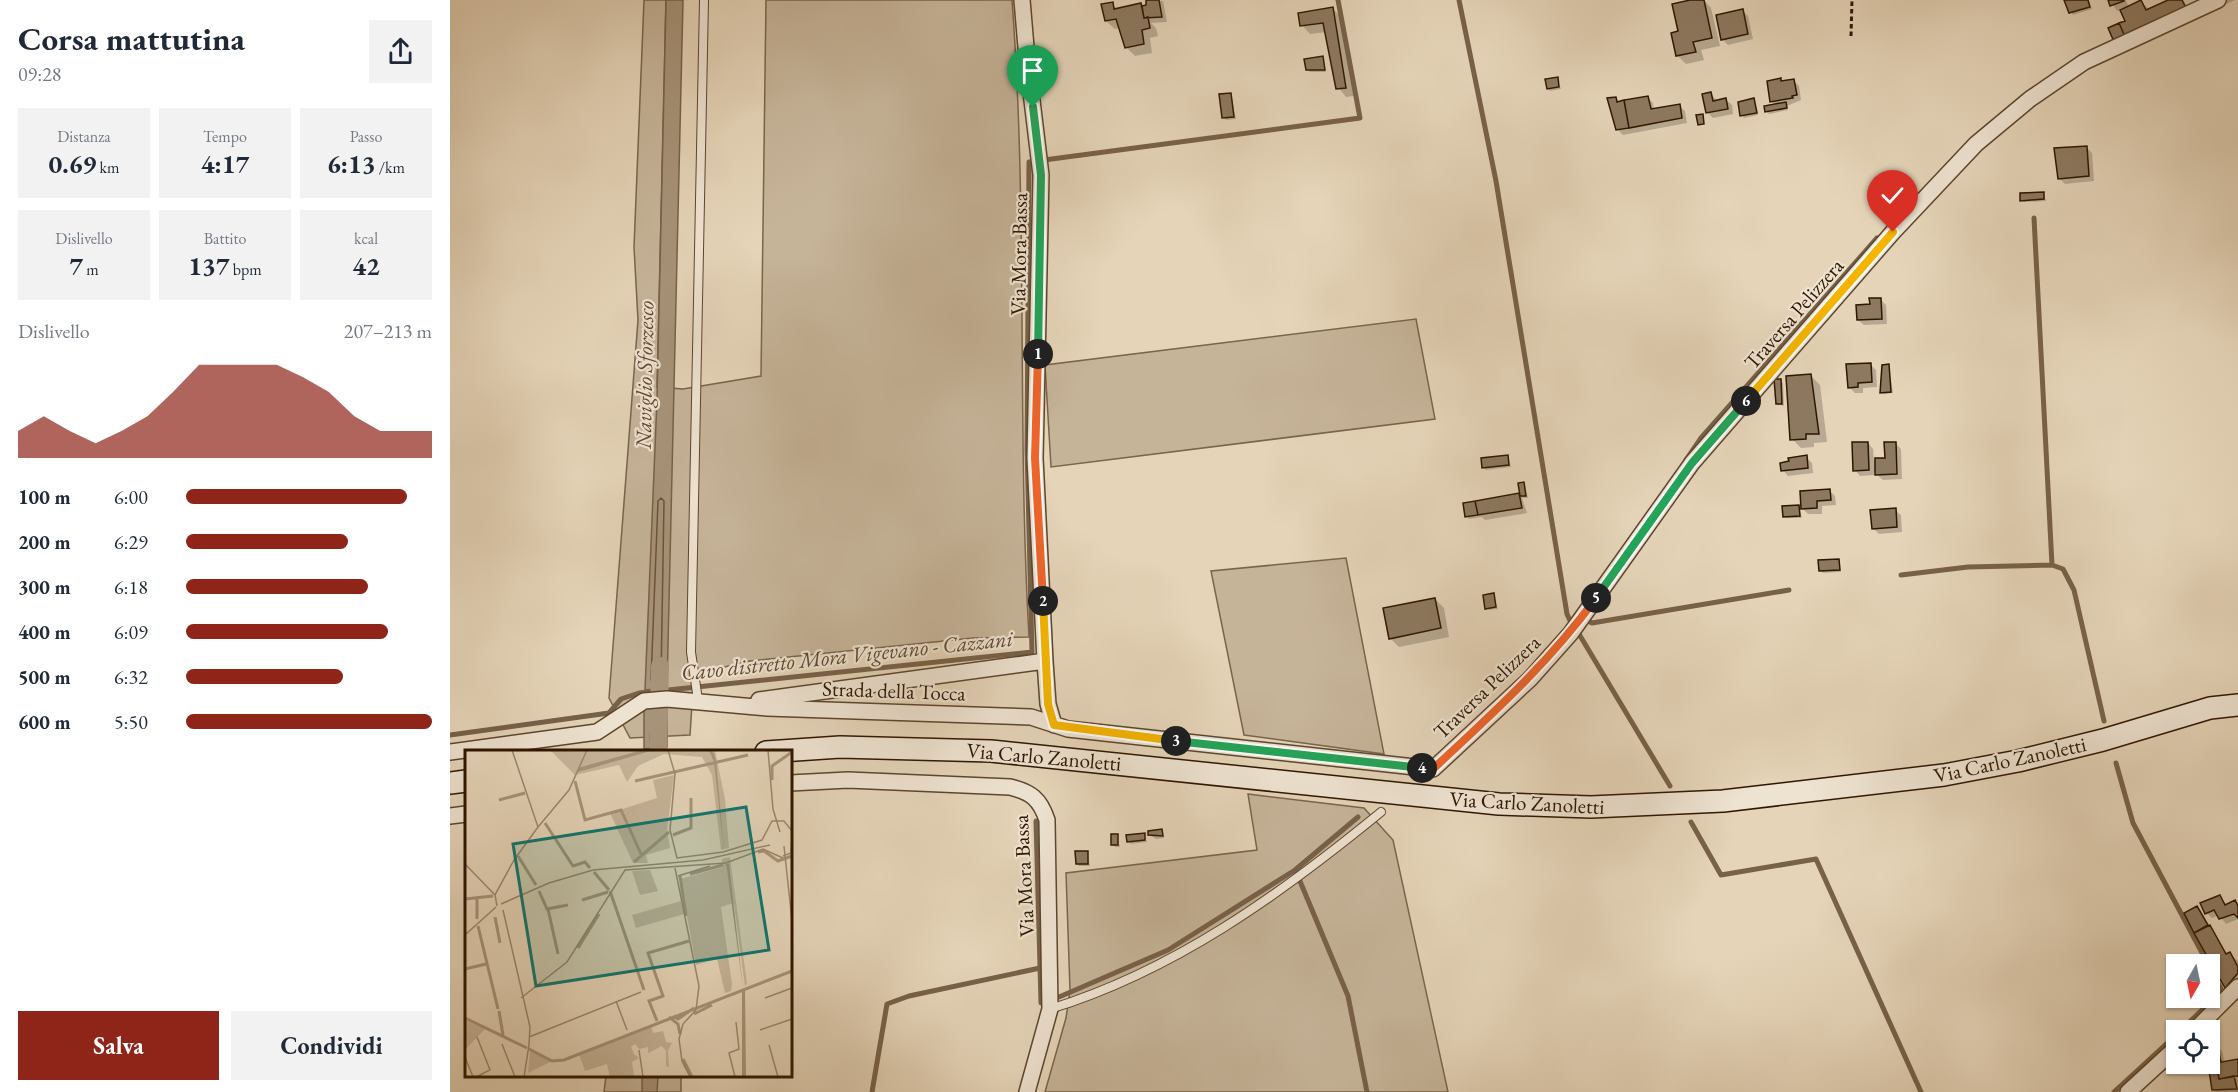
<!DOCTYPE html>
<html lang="it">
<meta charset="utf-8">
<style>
:root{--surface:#fff;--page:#f2f2f3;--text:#1f2937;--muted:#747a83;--accent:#8f2418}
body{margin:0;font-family:"EB Garamond",serif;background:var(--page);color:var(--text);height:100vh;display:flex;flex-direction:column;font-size:22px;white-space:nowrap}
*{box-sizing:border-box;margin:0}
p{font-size:20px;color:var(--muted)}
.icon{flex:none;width:33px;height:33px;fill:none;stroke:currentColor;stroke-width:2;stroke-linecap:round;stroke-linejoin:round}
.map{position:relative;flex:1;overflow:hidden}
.drawer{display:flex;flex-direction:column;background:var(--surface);width:450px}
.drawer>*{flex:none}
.needle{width:39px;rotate:189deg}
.buttons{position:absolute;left:1716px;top:954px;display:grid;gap:12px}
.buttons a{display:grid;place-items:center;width:54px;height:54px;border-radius:0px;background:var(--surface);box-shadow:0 2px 4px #0004;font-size:30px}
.pin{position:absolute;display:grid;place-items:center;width:51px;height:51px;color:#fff;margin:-62px -26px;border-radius:50% 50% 50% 0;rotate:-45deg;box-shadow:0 0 6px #0007}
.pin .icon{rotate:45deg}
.km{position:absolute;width:30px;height:30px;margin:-15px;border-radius:50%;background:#222;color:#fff;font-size:16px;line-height:30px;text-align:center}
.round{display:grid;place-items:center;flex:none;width:63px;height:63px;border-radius:0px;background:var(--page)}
.summary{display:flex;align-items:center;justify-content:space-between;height:102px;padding:0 18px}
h1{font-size:33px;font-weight:700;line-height:45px}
.metrics{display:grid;grid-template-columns:repeat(3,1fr);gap:9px;height:102px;padding:6px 18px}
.metrics div{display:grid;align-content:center;border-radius:0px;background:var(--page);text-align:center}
.metrics b{font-size:26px;font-weight:700}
.metrics small{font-size:16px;font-weight:400}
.metrics p{font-size:16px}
.chart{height:168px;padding:12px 18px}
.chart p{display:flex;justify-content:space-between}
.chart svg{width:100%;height:108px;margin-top:6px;fill:var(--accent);opacity:.7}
.button{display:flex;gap:12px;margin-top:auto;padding:12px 18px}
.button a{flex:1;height:69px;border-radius:0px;background:var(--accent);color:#fff;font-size:24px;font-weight:700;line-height:69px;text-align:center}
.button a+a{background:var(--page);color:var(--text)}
ul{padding:0 18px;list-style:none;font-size:20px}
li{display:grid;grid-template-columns:96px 72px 1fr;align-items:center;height:45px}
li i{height:15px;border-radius:8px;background:var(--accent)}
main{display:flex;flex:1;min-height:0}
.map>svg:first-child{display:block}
.green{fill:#c6b499;stroke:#7a654c;stroke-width:1.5}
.water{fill:#a79379;stroke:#776149;stroke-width:1.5}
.shadow{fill:#0003}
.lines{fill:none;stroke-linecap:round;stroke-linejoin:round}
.shore{stroke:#6a543c;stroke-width:1.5}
.stream{stroke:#776149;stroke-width:5}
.canal{stroke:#a79379;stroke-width:18}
.building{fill:#8d7960;stroke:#2e1600;stroke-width:1.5}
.service-casing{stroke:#5c462e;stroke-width:10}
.minor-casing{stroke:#5c462e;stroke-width:18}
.secondary-casing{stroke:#2e1600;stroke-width:24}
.path{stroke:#2e1600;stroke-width:3;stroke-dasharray:4.5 3;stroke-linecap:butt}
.service{stroke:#eee3d1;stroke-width:8}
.minor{stroke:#eee3d1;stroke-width:15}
.secondary{stroke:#eee3d1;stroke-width:21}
.split-1-casing{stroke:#fff;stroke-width:12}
.split-2-casing{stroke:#fff;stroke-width:12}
.split-3-casing{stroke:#fff;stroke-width:12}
.split-4-casing{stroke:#fff;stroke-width:12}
.split-5-casing{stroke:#fff;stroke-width:12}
.split-6-casing{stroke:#fff;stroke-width:12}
.split-7-casing{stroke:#fff;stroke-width:12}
.split-1{stroke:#22a559;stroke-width:8}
.split-2{stroke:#f0652b;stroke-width:8}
.split-3{stroke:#f5b400;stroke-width:8}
.split-4{stroke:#22a559;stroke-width:8}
.split-5{stroke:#f0652b;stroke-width:8}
.split-6{stroke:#22a559;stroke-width:8}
.split-7{stroke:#f5b400;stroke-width:8}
.labels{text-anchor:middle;stroke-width:4.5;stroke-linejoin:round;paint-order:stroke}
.street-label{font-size:21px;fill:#2e1600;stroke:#eee3d1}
.water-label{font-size:22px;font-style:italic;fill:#5e4830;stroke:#eee3d1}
.inset-river{fill:none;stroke:#a79379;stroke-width:3}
.inset-road{fill:none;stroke:#9c886e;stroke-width:1.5}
.view{fill:#0f766e;fill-opacity:0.15;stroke:#0f766e;stroke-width:3}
.inset-edge{fill:none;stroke:#2e1600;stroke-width:3}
</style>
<main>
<section class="drawer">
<div class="summary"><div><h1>Corsa mattutina</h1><p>09:28</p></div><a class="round"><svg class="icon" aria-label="share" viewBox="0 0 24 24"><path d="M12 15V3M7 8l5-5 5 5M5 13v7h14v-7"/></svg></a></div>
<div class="metrics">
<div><p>Distanza</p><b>0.69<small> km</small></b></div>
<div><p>Tempo</p><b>4:17</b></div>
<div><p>Passo</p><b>6:13<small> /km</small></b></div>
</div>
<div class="metrics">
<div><p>Dislivello</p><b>7<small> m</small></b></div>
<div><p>Battito</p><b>137<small> bpm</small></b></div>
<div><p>kcal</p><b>42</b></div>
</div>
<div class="chart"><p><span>Dislivello</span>207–213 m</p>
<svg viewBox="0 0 160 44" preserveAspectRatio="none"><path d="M0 44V33L10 27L20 33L30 38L40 33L50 27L60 17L70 6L80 6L90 6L100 6L110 11L120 17L130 27L140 33L150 33L160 33V44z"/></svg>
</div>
<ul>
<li><b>100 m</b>6:00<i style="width:90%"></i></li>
<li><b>200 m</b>6:29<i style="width:66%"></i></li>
<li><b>300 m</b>6:18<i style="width:74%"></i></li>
<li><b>400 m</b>6:09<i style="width:82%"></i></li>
<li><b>500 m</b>6:32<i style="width:64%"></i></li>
<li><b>600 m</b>5:50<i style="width:100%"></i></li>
</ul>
<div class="button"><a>Salva</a><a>Condividi</a></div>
</section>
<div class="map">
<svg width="1788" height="1092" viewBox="0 0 1788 1092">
<rect width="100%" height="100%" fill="#e5d4b8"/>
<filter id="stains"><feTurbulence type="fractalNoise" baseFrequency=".00333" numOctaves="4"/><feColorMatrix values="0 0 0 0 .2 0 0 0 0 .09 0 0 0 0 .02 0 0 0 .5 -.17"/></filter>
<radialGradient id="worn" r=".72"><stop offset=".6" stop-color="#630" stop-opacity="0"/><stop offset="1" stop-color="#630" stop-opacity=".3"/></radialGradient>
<path class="green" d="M194 0H216L207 387 233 389 311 376 316 0H562C578 212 567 424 579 637L523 638 300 661 244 674 240 735 180 738 159 698 188 320 184 247Z
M966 319 985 419 601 467 595 365Z
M896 558 934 754 794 735 761 571Z
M798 794 914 808 943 840 998 1092H595L616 1018 620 990 616 873 807 850Z
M156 1076H231V1092H154Z"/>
<path class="water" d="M216 0H233L217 688 195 690 207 399Z
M217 706V747L194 749V707Z
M192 1076H208L207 1092H192Z"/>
<path class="shadow" d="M697 0 713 1 717 22 701 23 706 28 708 36 700 38 702 53 685 56 676 47 670 28 665 29 656 21 662 4 668 10 691 5 693 7 698 6Z
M1247 0H1254L1261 8 1270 46 1251 50 1254 60 1236 64 1227 55 1230 33Z
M1615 0H1638L1642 9 1623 15Z
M1660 0H1676L1679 8 1691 2 1700 10 1722 0H1733L1745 19 1686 47 1680 40 1677 21 1671 10 1667 11Z
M1746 0H1785L1757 13Z
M882 8 891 17 904 96 896 97 884 82 876 32 860 34 852 25Z
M1292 10 1298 16 1303 39 1278 45 1272 39Z
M872 58 876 72H860L858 70Z
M1107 79 1111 89 1100 91 1098 88Z
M1330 80 1333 82 1343 80 1349 86 1351 100 1337 106 1338 110 1319 114 1316 111 1325 105 1322 102Z
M781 94 786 119 776 120 774 118Z
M1261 94 1267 101 1276 100 1282 105 1283 114 1263 118 1257 112Z
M1166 98 1170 103 1198 98 1203 103 1204 110 1229 106 1235 111 1237 123 1173 135 1167 129Z
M1304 100 1308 115 1294 118 1292 116Z
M1636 147 1642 153 1644 181 1615 184 1609 178Z
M1594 194 1596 201 1574 202 1572 200Z
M1430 299 1436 305 1437 324 1414 325 1408 320Z
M1420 364 1426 370 1427 387 1413 388V393H1405L1399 387Z
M1439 366 1443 393 1434 394 1431 392Z
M1361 376 1370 385 1377 442 1364 443V447L1351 448 1342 439Z
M1330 381 1333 383 1334 406 1327 404Z
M1418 443 1423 449 1424 460 1436 459 1445 443 1451 449 1452 479 1433 480 1424 472V475L1410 476 1405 470Z
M1058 456 1061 467 1036 470 1034 468Z
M1356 457 1362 463 1363 473 1338 476 1333 470Z
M1074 484 1078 498H1072L1077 513 1035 520 1032 517 1019 519 1016 516 1014 504 1071 495Z
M1380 491 1385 496 1386 505 1372 506V514H1358L1353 509Z
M1349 507 1352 518H1337L1334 516Z
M1445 510 1451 515 1452 532 1429 534 1423 528Z
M1388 560 1391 572 1373 573 1370 571Z
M1043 595 1048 609 1039 610 1037 608Z
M985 599 994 608 999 637 949 647 940 638Z
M712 831 714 838 706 839 700 835Z
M667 835 670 847H665L663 845Z
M694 835 697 842 681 844 678 841Z
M637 852 640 866H629L627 864Z
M1769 896 1777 905 1784 902 1788 905V919L1776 924 1769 915 1762 918 1757 913Z
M1747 908 1778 955 1780 954 1788 961V985L1781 993 1736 914Z
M1767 1046 1772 1051 1775 1063 1788 1061V1092H1766L1764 1090 1760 1047Z"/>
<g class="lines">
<path class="shore" d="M211 498 214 501 211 680 204 683 201 680 208 501Z
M202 713 211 715V739L208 742 200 740Z"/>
<path class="stream" d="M1009 0 1046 181 1117 614 1122 625
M1584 218 1602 565
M1236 460 1251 438 1427 238
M1451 575 1518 567 1602 565 1613 569 1624 590 1654 721
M1138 621 1142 623 1339 590
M1129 634 1220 786
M0 735 159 713 171 699 189 693 582 652 577 449 579 162 910 118 888 0
M1666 763 1683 823 1758 964
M586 821 591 1003 609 997 718 950 845 870 908 817
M1241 822 1271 875 1366 859 1471 1092
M847 874 898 996 917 1092
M1731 1030 1772 991 1760 968
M422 1092 437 1004 459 996 590 968
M1664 1092 1726 1035"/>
<path class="canal" d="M208 752 210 666"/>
</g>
<path class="building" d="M696 0H709L712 17 694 18 692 6 696 5Z
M1240 0H1254L1262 38 1243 42 1246 52 1226 56 1221 33 1228 31 1222 4Z
M1614 0H1638L1640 7 1619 13Z
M1658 0H1673L1674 1 1660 6Z
M1691 0 1696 10 1718 0H1732L1737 10 1676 39 1669 23 1675 21 1670 10Z
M663 2 664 9 691 3 694 18 698 17 700 28 692 30 694 44 675 48 666 19 655 21 651 4Z
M883 7 896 88 886 89 873 23 850 26 848 13Z
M1293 9 1298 34 1271 40 1266 15Z
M1669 23 1676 39 1665 44 1658 28Z
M873 56 875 70H856L854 59Z
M1108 77 1109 87 1097 89 1095 79Z
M1331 78V81L1344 79 1347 95 1342 96 1343 98 1320 102 1317 81Z
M1261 92 1263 101 1276 98 1278 109 1256 113 1252 94Z
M781 93 784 117 772 118 769 94Z
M1198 96 1201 109 1230 104 1232 118 1179 128 1174 100Z
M1166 97 1167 102 1174 100 1179 128 1166 130 1157 98Z
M1304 98 1307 113 1290 116 1288 102Z
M1336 102 1337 108 1315 112 1314 106Z
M1253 114 1254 124 1248 125 1246 115Z
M1637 146 1639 176 1608 179 1604 148Z
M1594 192V199L1570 201V193Z
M1419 298H1431L1432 319 1407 320 1406 305 1420 304Z
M1421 363 1422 382 1408 383V387L1398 388 1396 364Z
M1439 364 1441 392 1430 393 1432 365Z
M1361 374 1369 434H1356V439L1340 440 1336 376Z
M1324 379H1331L1332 404H1326Z
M1402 442H1418L1419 470 1403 471Z
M1434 442H1446L1447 474 1425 475V458H1435Z
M1058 455 1059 465 1032 468 1031 458Z
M1357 455 1358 468 1331 471 1330 463 1339 461 1338 458Z
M1074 482 1076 496H1070L1068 483Z
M1380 489 1381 500 1367 501V508L1351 509 1350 491Z
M1069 493 1072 508 1028 515 1025 501Z
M1025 501 1028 515 1015 517 1013 503Z
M1349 505 1350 516 1333 517 1332 506Z
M1446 508 1447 527 1422 529 1420 510Z
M1389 559 1390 570 1369 571 1368 560Z
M1044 593 1046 607 1035 609 1033 595Z
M985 598 991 628 939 639 933 608Z
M712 829 713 836 698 835V831Z
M695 833V840L677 842 676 835Z
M661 834H668V845H661Z
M625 851H638V864H626Z
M1770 895 1775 905 1785 900 1788 906V918L1784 914 1769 919 1764 910 1755 914 1750 903Z
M1747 906 1758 925 1744 933 1734 913Z
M1760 925 1776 954 1780 952 1788 967V973L1775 988 1744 933Z
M1767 1044 1771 1062 1766 1063 1769 1079 1784 1076 1787 1089 1762 1090 1758 1064 1760 1046Z
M1788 1059V1076L1769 1079 1766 1063Z"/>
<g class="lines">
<g class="service-casing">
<path id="service" d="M248 700 241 652 254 0
M600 1009C724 971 831 894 931 812"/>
</g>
<g class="minor-casing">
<path id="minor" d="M572 0 577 59 591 175 585 458 595 661 598 704 604 725
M309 700 595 661
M0 752 147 732 194 701 217 699 317 708 581 717 618 729 983 769 1080 679 1121 633 1242 463 1443 232 1526 144 1580 99 1634 62 1768 0
M340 783 398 780 560 787C581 792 590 799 597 820L600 1009 577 1092
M0 816 16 814
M1745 1030 1788 987
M1678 1092 1726 1048"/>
</g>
<g class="secondary-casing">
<path id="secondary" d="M316 752 390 747 541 751 1049 804 1141 807 1273 801 1494 775 1568 761 1653 740 1760 708 1788 705
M0 783 16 781"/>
</g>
<path class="path" d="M1401 36 1402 0"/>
<use href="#service" class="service"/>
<use href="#minor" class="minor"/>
<use href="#secondary" class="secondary"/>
</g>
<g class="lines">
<g class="split-1-casing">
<path id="split-1" d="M583 107 591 175 588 354"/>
</g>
<g class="split-2-casing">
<path id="split-2" d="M588 354 585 458 593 601"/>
</g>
<g class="split-3-casing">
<path id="split-3" d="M593 601 598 704 604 725 726 741"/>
</g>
<g class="split-4-casing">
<path id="split-4" d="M726 741 972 768"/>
</g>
<g class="split-5-casing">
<path id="split-5" d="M972 768 983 769C1041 715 1099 663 1146 598"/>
</g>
<g class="split-6-casing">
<path id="split-6" d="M1146 598 1242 463 1296 401"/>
</g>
<g class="split-7-casing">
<path id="split-7" d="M1296 401 1443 232"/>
</g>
<use href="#split-1" class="split-1"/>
<use href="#split-2" class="split-2"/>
<use href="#split-3" class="split-3"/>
<use href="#split-4" class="split-4"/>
<use href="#split-5" class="split-5"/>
<use href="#split-6" class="split-6"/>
<use href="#split-7" class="split-7"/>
</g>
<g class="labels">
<g class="street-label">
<text transform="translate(569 254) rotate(-89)" y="7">Via Mora Bassa</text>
<text transform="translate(1344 314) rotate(-49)" y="7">Traversa Pelizzera</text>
<text transform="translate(1037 687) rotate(-44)" y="7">Traversa Pelizzera</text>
<text transform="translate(444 691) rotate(2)" y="7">Strada della Tocca</text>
<text transform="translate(594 757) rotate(5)" y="7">Via Carlo Zanoletti</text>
<text transform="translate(1560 760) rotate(-12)" y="7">Via Carlo Zanoletti</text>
<text transform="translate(1077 803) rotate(3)" y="7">Via Carlo Zanoletti</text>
<text transform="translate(574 876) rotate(-93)" y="7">Via Mora Bassa</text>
</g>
<g class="water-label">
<text transform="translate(194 375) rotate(-89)" y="8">Naviglio Sforzesco</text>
<text transform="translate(397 655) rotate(-6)" y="8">Cavo distretto Mora Vigevano - Cazzani</text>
</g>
</g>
<g transform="translate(15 750)">
<rect width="327" height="327" fill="#e5d4b8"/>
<path d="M85 0H250L260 49 264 98 256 100 247 25 237 7 199 4 173 16 162 32 154 15 110 25ZM209 25 202 80 205 98 181 105 183 113H168L145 63 192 48 188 30ZM265 107 282 234 280 236 269 154H265L256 157 267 234 266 241 260 243 252 209 231 215 215 129 258 117 257 109ZM185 120 193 141 175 145 167 121ZM216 151 219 164 171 178 167 165ZM0 270 20 279 0 300ZM186 275 188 283 198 281 201 292 207 293 203 301 204 317 201 316V301L197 296 183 303V297L174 299 170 294 166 297 169 304 174 308 167 312 169 327H145L142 314 120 321 114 304ZM65 301 87 311 63 323Z" fill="#c6b499"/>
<path d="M177 0H189L113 22V18ZM244 0 249 3 251 11 259 100 249 12ZM261 114H264L278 238 262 119ZM280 240 281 327H277V242Z" fill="#a79379"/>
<path class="inset-river" d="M307 30V16L327 2M110 31 120 70 156 60 176 104M170 31 283 5M34 50 60 43M80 73 108 116 120 112 125 118M208 85 226 78V48M293 102 299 101 313 111 327 106M53 106 71 135M169 112 204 82M129 122 144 140M225 124 258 115M215 126 221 166M74 141 82 159 103 155M145 141 179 240M0 149 28 146M12 149V169M117 150 143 142M83 159 93 204M30 167 35 193M13 176 33 259M113 198 134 164M0 219 21 214M34 261 38 285M229 264 247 255M208 266 213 269 229 258M204 267 213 274 215 284M0 268 62 298M192 271 184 251 198 246 183 203 224 191M64 299 87 311 99 310 327 221M218 309 227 327"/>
<path class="inset-road" d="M203 0 210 24 205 80 212 108 258 102 297 90 307 71H319L327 81M303 0 308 59 315 82M73 77 104 40 122 0M319 96 327 171M318 106 326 103 327 91M0 114 30 145M210 118 234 236 231 260 218 274 214 289 217 311 225 327M213 126 245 116M36 154 84 133 128 120 238 110 305 95M32 156 30 145 49 110 73 77 47 0M38 160 65 277 64 295M0 185 31 157M56 248 102 212 160 120 261 113 298 99 318 108M300 248 327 238M151 251 162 280M295 280 327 269M64 287 176 242M37 294 50 327M304 295 313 327M174 300 178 327M0 307 8 327M11 327 25 320 12 287M59 327 64 295M270 327 264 303 274 299 271 272"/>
<path class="view" d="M281 57 304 200 71 236 48 94Z"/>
<rect width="327" height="327" class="inset-edge"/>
</g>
<rect width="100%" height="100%" filter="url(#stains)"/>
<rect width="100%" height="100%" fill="url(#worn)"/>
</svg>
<div class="buttons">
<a><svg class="needle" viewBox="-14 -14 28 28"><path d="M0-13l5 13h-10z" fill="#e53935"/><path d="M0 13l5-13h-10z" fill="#747a83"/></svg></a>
<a><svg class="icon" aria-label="locate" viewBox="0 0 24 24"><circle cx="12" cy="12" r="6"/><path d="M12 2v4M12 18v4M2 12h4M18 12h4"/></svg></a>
</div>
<div class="pin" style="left:583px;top:107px;background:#1e9e55"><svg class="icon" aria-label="arrive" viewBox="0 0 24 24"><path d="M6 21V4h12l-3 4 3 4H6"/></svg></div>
<div class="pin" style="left:1443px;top:232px;background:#d93025"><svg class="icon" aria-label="check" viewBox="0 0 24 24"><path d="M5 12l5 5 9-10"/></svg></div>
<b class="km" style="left:588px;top:354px">1</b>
<b class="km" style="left:593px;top:601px">2</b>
<b class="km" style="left:726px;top:741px">3</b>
<b class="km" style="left:972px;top:768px">4</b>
<b class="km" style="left:1146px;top:598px">5</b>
<b class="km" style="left:1296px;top:401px">6</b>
</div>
</main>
